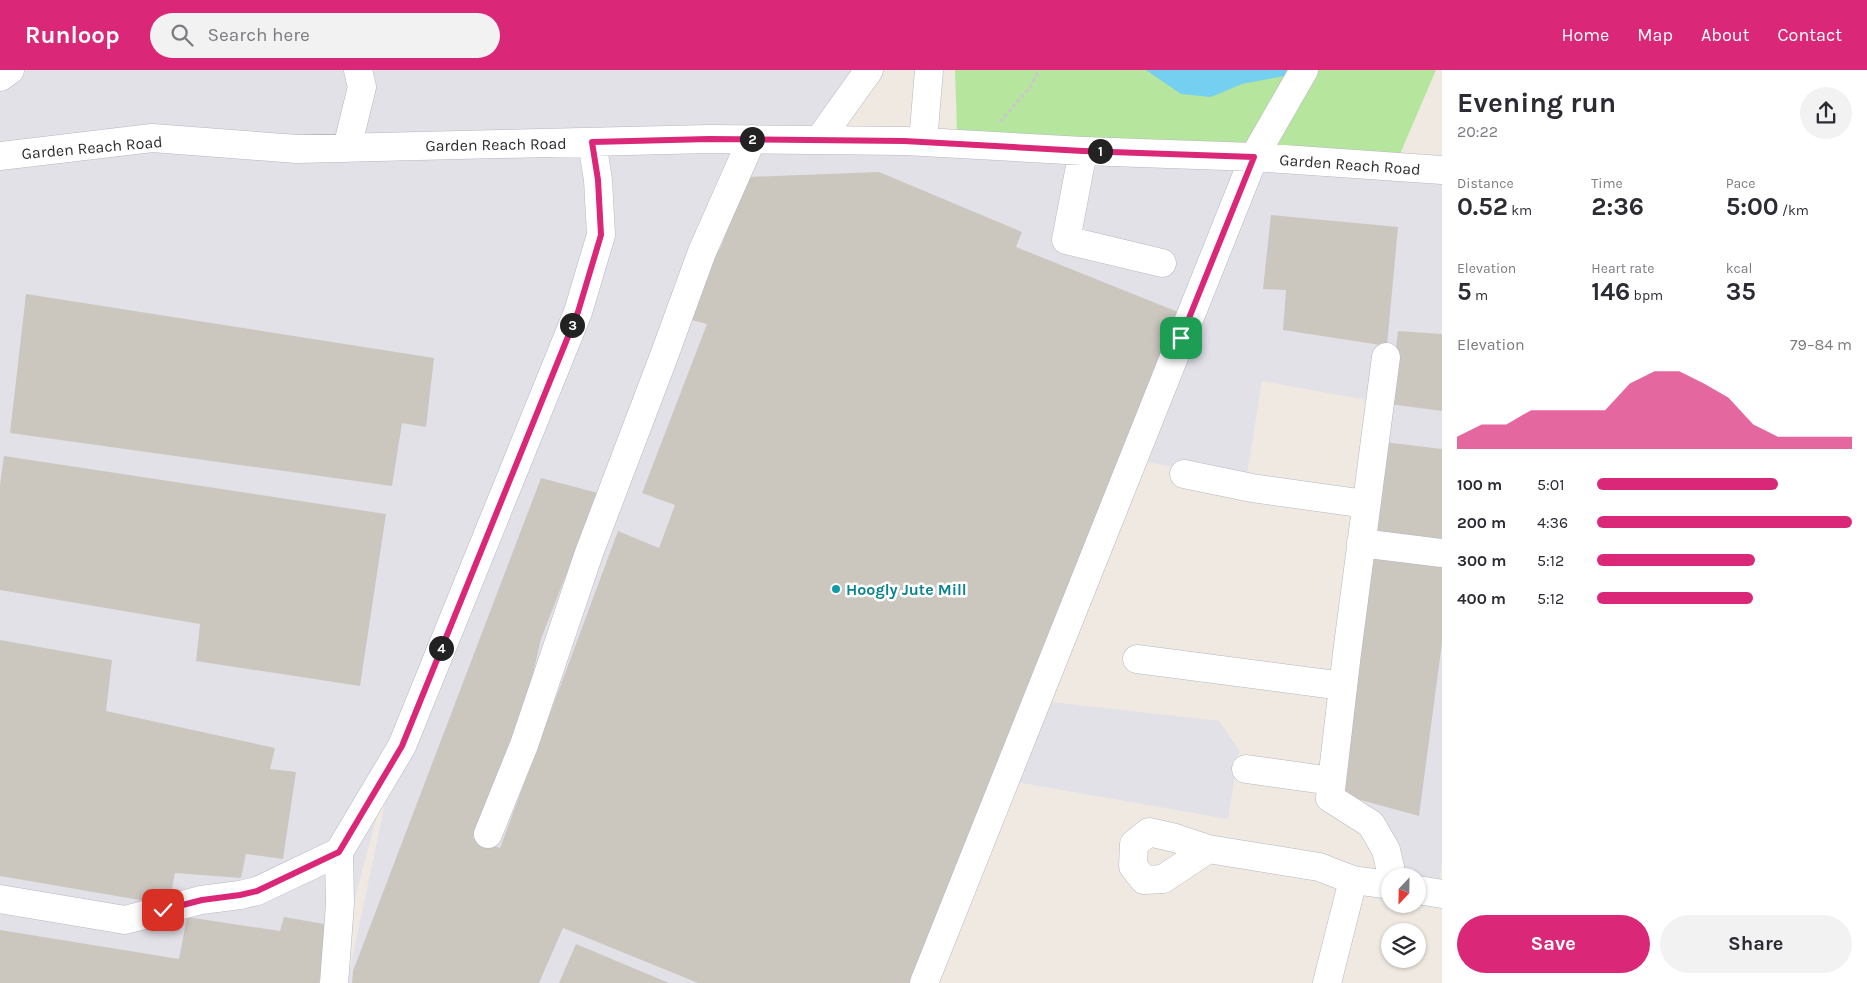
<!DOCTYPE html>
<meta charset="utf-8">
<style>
:root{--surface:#fff;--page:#f2f2f3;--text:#2b2b33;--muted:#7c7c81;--accent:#db2777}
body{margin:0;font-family:Karla,sans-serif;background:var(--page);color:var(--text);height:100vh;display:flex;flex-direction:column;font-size:19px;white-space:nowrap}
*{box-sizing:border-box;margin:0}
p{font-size:16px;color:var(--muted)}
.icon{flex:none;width:28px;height:28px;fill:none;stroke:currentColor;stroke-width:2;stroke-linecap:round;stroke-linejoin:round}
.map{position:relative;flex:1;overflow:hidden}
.panel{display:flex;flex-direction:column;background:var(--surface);width:425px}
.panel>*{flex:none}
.needle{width:32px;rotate:202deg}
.buttons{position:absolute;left:1381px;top:798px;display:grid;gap:10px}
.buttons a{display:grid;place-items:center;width:45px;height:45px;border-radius:50%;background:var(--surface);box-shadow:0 1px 4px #0004;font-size:25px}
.pin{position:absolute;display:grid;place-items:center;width:42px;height:42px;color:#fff;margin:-21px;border-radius:10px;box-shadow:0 2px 8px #0006}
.km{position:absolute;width:25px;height:25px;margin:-12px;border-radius:50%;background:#222;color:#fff;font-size:14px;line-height:25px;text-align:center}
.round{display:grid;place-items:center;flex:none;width:52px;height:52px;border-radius:26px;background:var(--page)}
.head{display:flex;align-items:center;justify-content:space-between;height:85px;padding:0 15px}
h1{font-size:28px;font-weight:700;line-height:38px}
.figures{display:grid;grid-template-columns:repeat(3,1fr);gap:8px;height:85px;padding:5px 15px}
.figures div{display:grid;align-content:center}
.figures b{font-size:25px;font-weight:700}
.figures small{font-size:14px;font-weight:400}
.figures p{font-size:14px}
.chart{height:140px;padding:10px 15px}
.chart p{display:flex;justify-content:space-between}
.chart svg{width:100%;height:90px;margin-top:5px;fill:var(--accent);opacity:.7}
.cta{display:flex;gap:10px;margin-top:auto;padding:10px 15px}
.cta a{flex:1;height:58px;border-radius:30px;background:var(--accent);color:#fff;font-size:20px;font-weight:700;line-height:58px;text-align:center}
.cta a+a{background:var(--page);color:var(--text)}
ul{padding:0 15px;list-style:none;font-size:16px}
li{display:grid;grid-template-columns:80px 60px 1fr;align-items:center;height:38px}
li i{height:12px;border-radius:6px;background:var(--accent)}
header{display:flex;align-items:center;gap:30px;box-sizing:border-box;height:70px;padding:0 25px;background:var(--accent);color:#fff}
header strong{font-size:24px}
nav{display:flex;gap:28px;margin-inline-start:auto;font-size:18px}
.search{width:350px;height:45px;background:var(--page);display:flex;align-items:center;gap:12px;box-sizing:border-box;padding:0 18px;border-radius:28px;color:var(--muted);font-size:19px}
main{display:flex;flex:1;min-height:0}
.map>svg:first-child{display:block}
.industrial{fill:#e3e1e8}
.green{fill:#b6e59e}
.water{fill:#75cff0}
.building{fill:#cbc7bf}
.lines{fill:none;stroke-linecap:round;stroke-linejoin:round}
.minor-casing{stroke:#b4b7c1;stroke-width:29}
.path{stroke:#c9c9c9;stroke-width:3;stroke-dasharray:4 2.5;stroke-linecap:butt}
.minor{stroke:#fff;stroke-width:28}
.route-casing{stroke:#fff;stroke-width:10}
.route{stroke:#db2777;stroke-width:6}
.culture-dot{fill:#0f9aa8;stroke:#fff;stroke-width:2}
.labels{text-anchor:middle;stroke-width:5;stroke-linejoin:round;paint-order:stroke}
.street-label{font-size:16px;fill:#2e2e2e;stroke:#fff}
.culture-label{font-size:16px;font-weight:bold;fill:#0d838f;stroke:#fff;text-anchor:start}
</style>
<header>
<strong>Runloop</strong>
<div class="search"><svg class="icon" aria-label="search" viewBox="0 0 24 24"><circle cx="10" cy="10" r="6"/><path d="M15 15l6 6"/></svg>Search here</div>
<nav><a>Home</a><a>Map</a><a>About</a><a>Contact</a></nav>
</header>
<main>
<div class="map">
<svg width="1442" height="913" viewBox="0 0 1442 913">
<rect width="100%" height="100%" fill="#efe9e1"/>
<path class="industrial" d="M0 0H861L814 65 0 80Z
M151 77 586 78 596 166 396 675 341 880 335 913H0V93Z
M754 78 1251 99 1043 631 1219 651 1239 680 1228 749 1010 711 927 913H347L392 701 606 156 600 80Z
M1256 100 1442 107V792L1439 817 1418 813V806H1399L1334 725 1384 333 1262 311 1246 411 1147 392Z"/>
<path class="green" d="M955 0H1436L1400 84 957 62Z"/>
<path class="water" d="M1146 0H1291L1289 5 1242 14 1211 27 1181 24Z"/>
<path class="building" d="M879 102 1022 162 1016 177 1188 246 911 913H698L563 858 539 913H352L353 901 541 408 598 423 541 569 526 634 473 768 500 778 618 461 659 478 675 435 642 423 707 254 680 247 711 176 720 179 747 107Z
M1271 145 1398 157 1387 276 1283 260 1286 220 1263 219Z
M26 224 434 288 426 357 402 353 392 416 10 363Z
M1398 261 1442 264V341L1389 334Z
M1384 372 1442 379V470L1375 465Z
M4 386 386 444 360 616 196 591 200 554 0 520V415Z
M1370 488 1442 497V573L1419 746 1339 724Z
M0 570 112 590 106 641 275 678 270 699 296 702 283 789 246 784 241 808 175 803 169 835 0 806Z
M187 847 280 861 284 847 330 855 319 913H0V860L179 889Z
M576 874 669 913H559Z"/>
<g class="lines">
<g class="minor-casing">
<path id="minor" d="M0 7 10 0
M819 70 869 0
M923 72 929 0
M347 78 362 17 358 0
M1083 81 1066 170 1162 193
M0 86 152 68 297 79 709 69 905 71 1083 81 1254 87 1442 100
M1386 287 1347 583 1330 728 1371 754 1386 780 1392 806
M1184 404 1252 418 1366 434
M1361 473 1442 483
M1137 589 1343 616
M1246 699 1332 711
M488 764 524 675 589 483 664 286 702 182 752 69
M1208 779 1163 809 1144 810 1133 796 1134 774 1149 762 1175 768 1208 779 1319 797 1353 810 1390 815
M1418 820 1442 824
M0 829 125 850 201 830 240 825 257 821 339 782
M334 913 340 834 339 782 402 676 578 242 601 165 598 110 592 72
M924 913 1254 87 1304 0
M1327 913 1353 810"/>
</g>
<path class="path" d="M1000 52 1031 16 1039 0"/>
<use href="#minor" class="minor"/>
</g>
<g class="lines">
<g class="route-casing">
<path id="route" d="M163 840 202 830 240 825 257 821 339 782 402 676 578 242 601 165 598 110 592 72 709 69 904 71 1083 81 1254 87 1181 268"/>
</g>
<use href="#route" class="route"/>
</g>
<circle class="culture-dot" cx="836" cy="519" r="5"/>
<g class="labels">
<g class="street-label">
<text transform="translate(496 74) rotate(-1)" y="6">Garden Reach Road</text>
<text transform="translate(92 77) rotate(-5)" y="6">Garden Reach Road</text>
<text transform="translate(1350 94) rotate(4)" y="6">Garden Reach Road</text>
</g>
<g class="culture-label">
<text x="846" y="525">Hoogly Jute Mill</text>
</g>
</g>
</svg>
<div class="buttons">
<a><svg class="needle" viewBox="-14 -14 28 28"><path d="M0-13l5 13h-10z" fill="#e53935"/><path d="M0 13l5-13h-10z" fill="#7c7c81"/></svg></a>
<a><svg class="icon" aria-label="layers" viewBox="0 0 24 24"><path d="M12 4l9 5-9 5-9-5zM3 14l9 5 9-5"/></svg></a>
</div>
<div class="pin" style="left:1181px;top:268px;background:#1e9e55"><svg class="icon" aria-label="arrive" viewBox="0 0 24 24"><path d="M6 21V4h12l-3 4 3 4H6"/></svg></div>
<div class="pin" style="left:163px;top:840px;background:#d93025"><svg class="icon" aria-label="check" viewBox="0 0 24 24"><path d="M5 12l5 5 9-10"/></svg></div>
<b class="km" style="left:1100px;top:81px">1</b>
<b class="km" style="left:752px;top:69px">2</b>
<b class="km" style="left:572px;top:255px">3</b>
<b class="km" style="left:441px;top:578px">4</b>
</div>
<section class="panel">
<div class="head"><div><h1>Evening run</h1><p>20:22</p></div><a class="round"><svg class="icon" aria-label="share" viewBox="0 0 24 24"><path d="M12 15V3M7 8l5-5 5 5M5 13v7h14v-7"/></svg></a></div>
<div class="figures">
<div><p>Distance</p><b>0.52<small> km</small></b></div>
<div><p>Time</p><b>2:36</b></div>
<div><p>Pace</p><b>5:00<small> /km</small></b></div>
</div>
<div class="figures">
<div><p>Elevation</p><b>5<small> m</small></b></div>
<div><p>Heart rate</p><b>146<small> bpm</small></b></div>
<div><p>kcal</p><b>35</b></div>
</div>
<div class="chart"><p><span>Elevation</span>79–84 m</p>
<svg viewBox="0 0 160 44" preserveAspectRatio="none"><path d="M0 44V38L10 32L20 32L30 25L40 25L50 25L60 25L70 12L80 6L90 6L100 12L110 19L120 32L130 38L140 38L150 38L160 38V44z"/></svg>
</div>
<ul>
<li><b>100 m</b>5:01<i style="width:71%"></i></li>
<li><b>200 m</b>4:36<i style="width:100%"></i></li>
<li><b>300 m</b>5:12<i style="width:62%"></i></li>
<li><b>400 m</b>5:12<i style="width:61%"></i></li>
</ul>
<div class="cta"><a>Save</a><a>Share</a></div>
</section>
</main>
